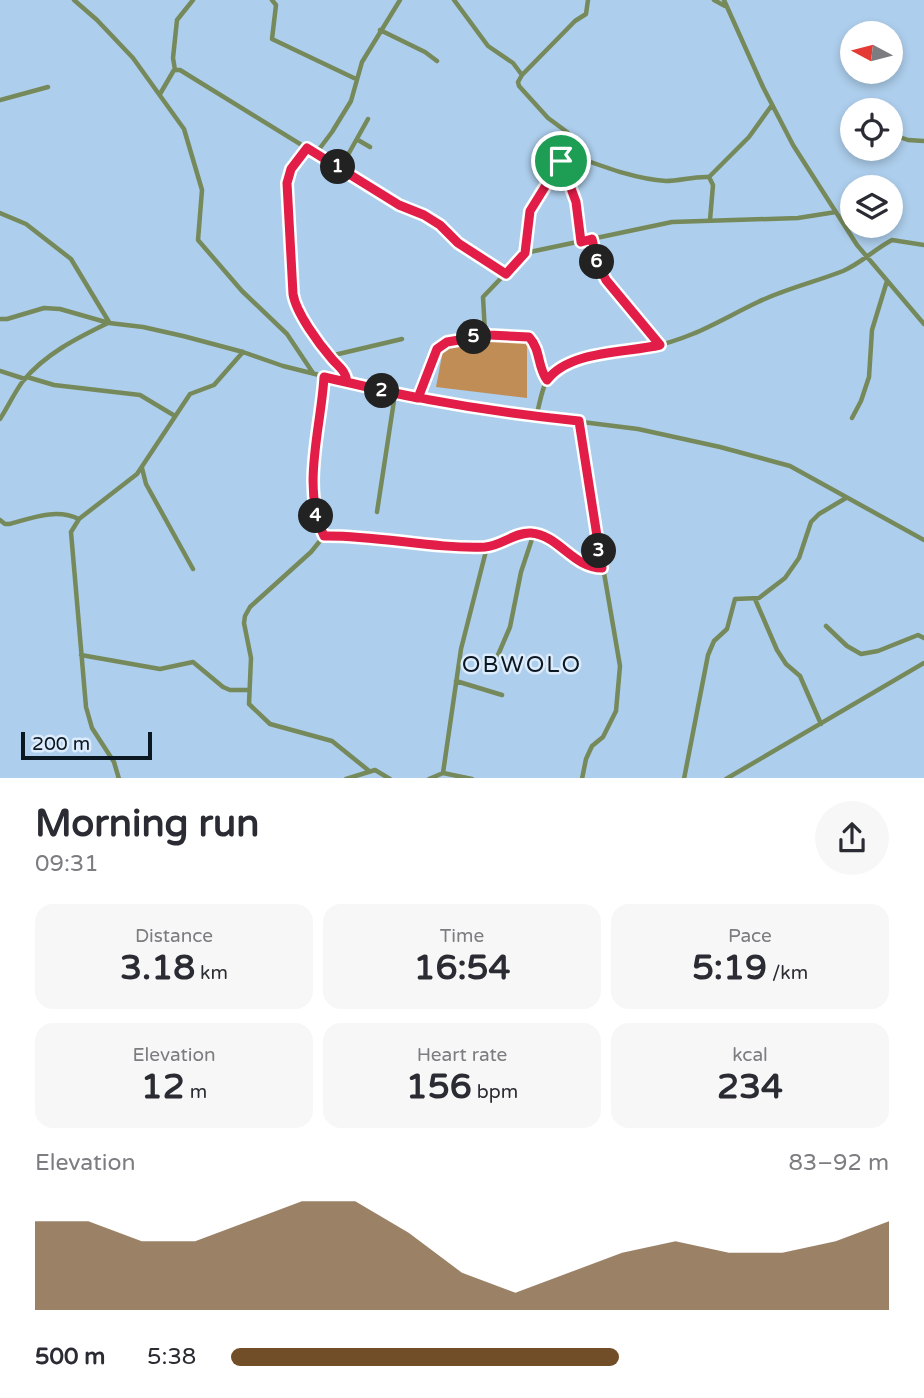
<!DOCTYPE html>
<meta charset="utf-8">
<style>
:root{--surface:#fff;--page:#f7f7f7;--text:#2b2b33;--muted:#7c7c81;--accent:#724e28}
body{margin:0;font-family:"Varela Round",sans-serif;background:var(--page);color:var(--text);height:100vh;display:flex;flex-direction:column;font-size:26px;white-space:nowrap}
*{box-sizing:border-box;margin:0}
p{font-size:23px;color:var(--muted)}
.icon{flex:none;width:38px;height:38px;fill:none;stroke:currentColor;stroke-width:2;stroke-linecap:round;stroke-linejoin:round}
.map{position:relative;height:778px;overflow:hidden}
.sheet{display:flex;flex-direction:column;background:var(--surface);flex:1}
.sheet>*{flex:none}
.needle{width:46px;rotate:277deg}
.controls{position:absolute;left:840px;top:21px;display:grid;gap:14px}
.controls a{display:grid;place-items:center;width:63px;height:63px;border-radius:50%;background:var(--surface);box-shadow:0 4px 10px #0003;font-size:35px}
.scale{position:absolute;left:21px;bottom:18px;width:131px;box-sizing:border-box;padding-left:7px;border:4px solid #0b1721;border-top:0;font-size:19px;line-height:24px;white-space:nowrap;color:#0b1721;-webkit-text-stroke:5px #dcecfc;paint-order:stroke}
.pin{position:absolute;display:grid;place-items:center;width:60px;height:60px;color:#fff;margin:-30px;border:4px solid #fff;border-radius:50%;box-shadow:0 2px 7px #0007}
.km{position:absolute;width:35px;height:35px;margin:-18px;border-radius:50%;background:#222;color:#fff;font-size:19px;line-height:35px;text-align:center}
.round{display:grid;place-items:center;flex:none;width:74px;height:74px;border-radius:37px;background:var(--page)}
.head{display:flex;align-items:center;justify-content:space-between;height:119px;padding:0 35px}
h1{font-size:38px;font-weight:800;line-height:52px}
.metrics{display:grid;grid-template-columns:repeat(3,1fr);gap:10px;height:119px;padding:7px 35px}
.metrics div{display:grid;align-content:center;border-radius:18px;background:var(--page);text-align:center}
.metrics b{font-size:35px;font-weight:800}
.metrics small{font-size:19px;font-weight:400}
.metrics p{font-size:19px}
.chart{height:196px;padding:14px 35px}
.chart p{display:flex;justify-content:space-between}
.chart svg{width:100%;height:126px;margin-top:7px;fill:var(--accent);opacity:.7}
ul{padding:0 35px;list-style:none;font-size:23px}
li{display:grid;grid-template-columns:112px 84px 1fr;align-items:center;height:52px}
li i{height:18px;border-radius:9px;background:var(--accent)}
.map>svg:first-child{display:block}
.green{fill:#c18d56}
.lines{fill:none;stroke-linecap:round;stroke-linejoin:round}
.minor{stroke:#76895b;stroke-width:4.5}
.route-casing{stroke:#fff;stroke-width:14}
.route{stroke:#e11d48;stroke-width:9}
.labels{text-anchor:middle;stroke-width:5;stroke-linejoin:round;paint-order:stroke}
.quarter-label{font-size:23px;letter-spacing:2px;fill:#0b1721;stroke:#dcecfc}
</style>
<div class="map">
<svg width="924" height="779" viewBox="0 0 924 779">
<rect width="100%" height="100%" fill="#adceec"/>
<path class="green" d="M445 340H527V398L436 387Z"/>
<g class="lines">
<path class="minor" d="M74 0 97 20 133 58 184 129 202 190 198 240 242 291 287 334 313 373
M272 0 276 5 272 39 356 79
M714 0 725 6
M724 0 763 87 793 145 857 245 924 324
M380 30 425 52 437 61
M175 70 173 58 177 20 193 0
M522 75 575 21 586 14 588 0
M160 94 174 70H180L399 205 424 215 440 225 458 243 507 273
M0 100 48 87
M891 134 908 140 924 141
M358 140 370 147
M307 148 291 169 287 183 294 301 322 346 346 374 347 382
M315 151 320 148 332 132 351 101 362 62 400 0
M566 153C597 164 632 179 666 181 680 181 694 176 709 177L749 137 772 105
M562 162 576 202 581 242
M340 169 368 119
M709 177 713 185 710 220
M0 213 26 224 71 259 109 322
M592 238 598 264 606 280 660 345
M525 253 672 222 798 218 836 212
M0 319H7L44 308 60 309 109 323 143 327 183 336 243 352 283 366 395 394 478 409 638 429 720 447 790 466 924 540
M485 333 489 335 529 337C541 350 537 366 547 380
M330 356 402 339
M0 371 25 379
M27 377 54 385 140 395 175 416
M418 398 437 349 447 342 483 336 485 333 483 297 525 253 530 211 552 179 566 153 570 137 567 132 548 118 519 86 518 82 522 75 513 63 488 46 454 0
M536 417C540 404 542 382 553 373 574 353 623 352 650 347 692 339 720 320 758 302 785 289 815 282 843 271 861 263 875 249 892 240L924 245
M852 418 861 401 869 377 872 330 887 281
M0 419C8 407 14 393 23 381 45 354 77 338 108 323
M578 421 620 666 616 711 603 737 592 746 586 759 582 779
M142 468 146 484 193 569
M377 512 395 394
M0 520 5 524H9C32 518 56 508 79 519
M324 536 311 552 250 607 245 616 244 623 251 658 249 704 270 724 332 741 368 770
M324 536C378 535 431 549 485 547 501 546 515 532 531 533 559 535 573 568 602 568
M324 536C301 486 321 430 324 377
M755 599 777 650 786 664 800 676 821 724
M826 626 847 646 861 654 878 651 918 635 924 638
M81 655 160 669 193 662 223 687 230 690H249
M498 655 510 627 521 572 534 533
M456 681 502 695
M443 773 461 649 487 547
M119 779 114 762 92 728 86 707 71 532 79 519 137 474 190 394 214 385 243 352
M346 779 375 770 390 779
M429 779 443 773 472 779
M684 779 708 655 714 641 727 629 735 599 759 598 785 578 799 558 811 522 819 514 846 498
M726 779 924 663"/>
</g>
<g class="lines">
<g class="route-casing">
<path id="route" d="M561 161 530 211 525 253 506 274 458 243 440 225 424 215 399 205 307 148 291 169 287 183 293 294C296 313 319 344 332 359 339 367 346 371 347 382 424 401 500 413 579 421L602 568C573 568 559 535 531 533 515 532 501 546 485 547 431 549 378 535 324 536 301 487 321 429 324 377 355 384 387 392 418 398L437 349 447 342 483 336 485 333 489 335 529 337C541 350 537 366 547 380 570 350 626 353 660 345L606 280 598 264 592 239 581 242 576 202 561 161"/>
</g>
<use href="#route" class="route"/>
</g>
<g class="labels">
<g class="quarter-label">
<text x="522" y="672">OBWOLO</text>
</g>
</g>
</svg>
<div class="controls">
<a><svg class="needle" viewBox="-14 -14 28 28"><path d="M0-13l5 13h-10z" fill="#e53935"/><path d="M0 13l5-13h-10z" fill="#7c7c81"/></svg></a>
<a><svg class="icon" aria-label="locate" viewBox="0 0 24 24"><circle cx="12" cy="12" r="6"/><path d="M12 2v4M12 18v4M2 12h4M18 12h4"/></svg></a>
<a><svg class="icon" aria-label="layers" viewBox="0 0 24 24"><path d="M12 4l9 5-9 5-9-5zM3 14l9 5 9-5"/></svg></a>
</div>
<div class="scale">200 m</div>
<div class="pin" style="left:561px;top:161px;background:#1e9e55"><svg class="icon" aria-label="arrive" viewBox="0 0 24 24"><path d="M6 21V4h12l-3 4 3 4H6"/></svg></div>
<b class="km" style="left:338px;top:167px">1</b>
<b class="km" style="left:382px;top:391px">2</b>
<b class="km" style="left:599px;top:551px">3</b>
<b class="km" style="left:316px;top:516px">4</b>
<b class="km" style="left:474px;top:337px">5</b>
<b class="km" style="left:597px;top:262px">6</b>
</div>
<section class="sheet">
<div class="head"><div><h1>Morning run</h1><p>09:31</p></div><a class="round"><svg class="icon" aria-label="share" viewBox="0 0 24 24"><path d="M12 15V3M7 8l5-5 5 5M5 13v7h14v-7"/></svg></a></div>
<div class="metrics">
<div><p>Distance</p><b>3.18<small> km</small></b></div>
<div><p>Time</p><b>16:54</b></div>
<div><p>Pace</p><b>5:19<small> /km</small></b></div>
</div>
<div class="metrics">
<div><p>Elevation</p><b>12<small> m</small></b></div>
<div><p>Heart rate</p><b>156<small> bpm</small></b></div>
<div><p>kcal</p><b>234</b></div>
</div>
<div class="chart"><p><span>Elevation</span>83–92 m</p>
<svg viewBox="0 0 160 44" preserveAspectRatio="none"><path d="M0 44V13L10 13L20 20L30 20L40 13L50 6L60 6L70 17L80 31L90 38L100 31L110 24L120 20L130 24L140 24L150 20L160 13V44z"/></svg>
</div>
<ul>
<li><b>500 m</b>5:38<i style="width:59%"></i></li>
</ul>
</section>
